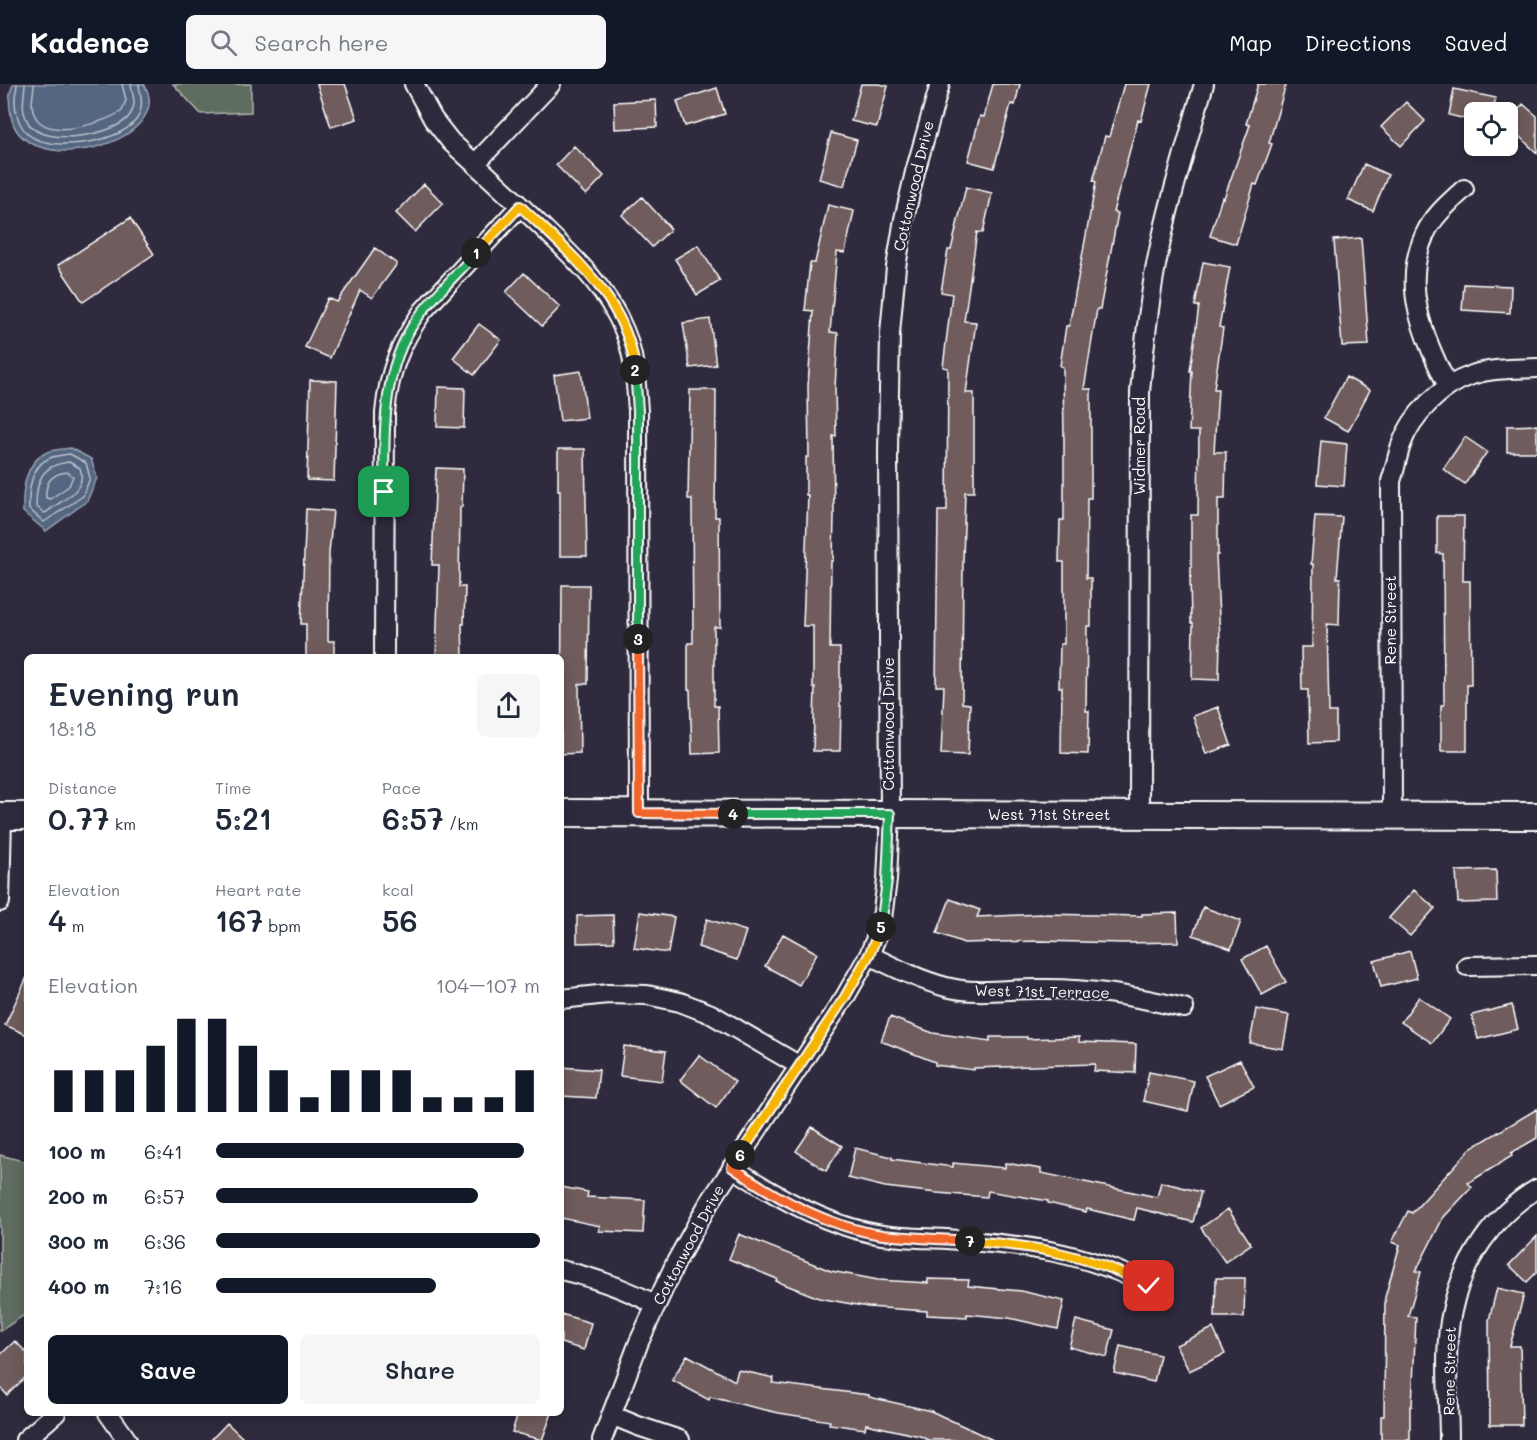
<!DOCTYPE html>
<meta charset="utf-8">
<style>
:root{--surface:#fff;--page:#f6f6f7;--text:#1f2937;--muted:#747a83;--accent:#111827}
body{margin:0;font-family:Mali,sans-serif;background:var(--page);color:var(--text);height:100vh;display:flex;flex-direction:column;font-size:22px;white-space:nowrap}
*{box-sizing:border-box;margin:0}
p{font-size:20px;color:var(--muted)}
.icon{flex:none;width:33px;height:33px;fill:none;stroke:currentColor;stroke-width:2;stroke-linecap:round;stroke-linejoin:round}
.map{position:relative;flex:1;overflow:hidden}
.drawer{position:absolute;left:24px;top:570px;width:540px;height:762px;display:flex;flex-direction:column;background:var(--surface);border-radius:9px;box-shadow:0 3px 15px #0003}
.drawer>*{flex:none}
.buttons{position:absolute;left:1464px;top:18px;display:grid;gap:12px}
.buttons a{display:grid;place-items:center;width:54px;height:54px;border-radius:9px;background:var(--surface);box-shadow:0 3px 15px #0003;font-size:30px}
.pin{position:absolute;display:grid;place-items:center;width:51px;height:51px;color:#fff;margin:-26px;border-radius:12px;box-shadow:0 3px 9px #0006}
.km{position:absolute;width:30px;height:30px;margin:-15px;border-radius:50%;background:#222;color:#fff;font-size:16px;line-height:30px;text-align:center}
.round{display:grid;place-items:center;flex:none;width:63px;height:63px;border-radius:9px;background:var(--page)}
.overview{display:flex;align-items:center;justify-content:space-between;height:102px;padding:0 24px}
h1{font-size:33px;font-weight:600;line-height:45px}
.figures{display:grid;grid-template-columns:repeat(3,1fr);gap:9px;height:102px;padding:6px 24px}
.figures div{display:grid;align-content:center}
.figures b{font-size:30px;font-weight:600}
.figures small{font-size:16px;font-weight:400}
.figures p{font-size:16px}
.chart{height:168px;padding:12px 24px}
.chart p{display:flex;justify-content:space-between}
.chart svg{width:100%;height:108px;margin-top:6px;stroke:var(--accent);stroke-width:6}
.cta{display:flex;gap:12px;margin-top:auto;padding:12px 24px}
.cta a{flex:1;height:69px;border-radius:9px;background:var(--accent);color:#fff;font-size:24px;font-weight:600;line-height:69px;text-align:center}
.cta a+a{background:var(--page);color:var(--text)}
ul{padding:0 24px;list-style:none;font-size:20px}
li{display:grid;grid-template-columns:96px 72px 1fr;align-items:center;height:45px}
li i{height:15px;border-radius:8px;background:var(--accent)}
header{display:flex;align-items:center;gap:36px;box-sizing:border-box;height:84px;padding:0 30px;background:var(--accent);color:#fff}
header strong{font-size:28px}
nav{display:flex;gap:33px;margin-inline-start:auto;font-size:21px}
.search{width:420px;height:54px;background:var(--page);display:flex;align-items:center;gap:15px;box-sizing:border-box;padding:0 21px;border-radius:9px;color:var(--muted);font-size:22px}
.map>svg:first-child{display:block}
.green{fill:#5f6c61;stroke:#afb6b0;stroke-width:1.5}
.water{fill:#546680;stroke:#98a3b3;stroke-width:1.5}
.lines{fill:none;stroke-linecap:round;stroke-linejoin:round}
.shore{stroke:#bbc2cc;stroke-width:1.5}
.building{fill:#6f5b5d;stroke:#fff;stroke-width:1.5}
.street-casing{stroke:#fff;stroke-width:22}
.secondary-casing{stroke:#fff;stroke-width:30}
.street{stroke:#2f2a3d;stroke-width:18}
.secondary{stroke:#2f2a3d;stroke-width:26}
.split-1-casing{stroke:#fff;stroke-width:12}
.split-2-casing{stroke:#fff;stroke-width:12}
.split-3-casing{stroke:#fff;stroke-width:12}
.split-4-casing{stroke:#fff;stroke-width:12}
.split-5-casing{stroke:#fff;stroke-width:12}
.split-6-casing{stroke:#fff;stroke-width:12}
.split-7-casing{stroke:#fff;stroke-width:12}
.split-8-casing{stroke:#fff;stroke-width:12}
.split-1{stroke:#22a559;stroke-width:8}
.split-2{stroke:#f5b400;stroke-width:8}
.split-3{stroke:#22a559;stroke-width:8}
.split-4{stroke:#f0652b;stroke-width:8}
.split-5{stroke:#22a559;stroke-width:8}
.split-6{stroke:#f5b400;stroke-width:8}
.split-7{stroke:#f0652b;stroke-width:8}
.split-8{stroke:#f5b400;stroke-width:8}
.labels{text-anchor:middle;stroke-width:4.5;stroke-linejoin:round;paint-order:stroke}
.street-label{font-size:15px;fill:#fff;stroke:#2f2a3d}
</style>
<header>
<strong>Kadence</strong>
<div class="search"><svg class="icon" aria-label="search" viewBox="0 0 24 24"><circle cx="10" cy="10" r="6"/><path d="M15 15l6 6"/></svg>Search here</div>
<nav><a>Map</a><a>Directions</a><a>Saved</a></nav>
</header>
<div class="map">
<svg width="1537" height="1356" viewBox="0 0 1537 1356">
<rect width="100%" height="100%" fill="#2f2a3d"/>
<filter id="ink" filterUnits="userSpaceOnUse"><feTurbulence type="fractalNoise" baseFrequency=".0167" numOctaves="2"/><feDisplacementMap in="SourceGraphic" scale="12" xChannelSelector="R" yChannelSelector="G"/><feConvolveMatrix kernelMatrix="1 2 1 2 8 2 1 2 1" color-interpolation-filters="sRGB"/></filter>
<g filter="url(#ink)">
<path class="green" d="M173 0H251V28L201 30Z
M0 1071 27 1078V1229L0 1247Z"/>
<path class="water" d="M13 0H144C179 59 23 99 11 32 9 20 8 11 13 0Z
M71 364 91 375 97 394 87 417 46 447 23 428C22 407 24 379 47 368 54 365 64 365 71 364Z"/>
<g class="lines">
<path class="shore" d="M17 0C17 5 15 9 15 13 14 26 19 43 29 51 51 69 127 59 139 31 144 19 140 12 139 0
M25 0C24 15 20 26 29 40 44 63 116 52 130 31 138 19 132 12 131 0
M34 0C34 11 29 21 35 32 48 57 104 39 122 27L126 16 122 0
M70 370 86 379 90 394 83 412 44 438 29 425C28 407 31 381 50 374 56 371 64 371 70 370Z
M69 378 80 384C88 407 61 416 47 428L44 429 36 422C36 396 42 381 69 378Z
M67 388 73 392 69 402 50 415 46 414C45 398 51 390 67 388Z"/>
</g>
<path class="building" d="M317 0H345L357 35 331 43Z
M861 0H879L888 2 877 43 851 37Z
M993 0H1020L1015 21 1011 20 994 84 968 77 980 32 984 33Z
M1124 0H1151L1141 37 1138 36 1113 128 1118 129 1100 225H1097L1084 305H1091V414H1087L1086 494H1091V542H1087L1086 627H1089L1088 670 1061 669 1062 603H1059L1060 560H1064V478H1059L1060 436H1064V358L1063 283 1060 282 1066 242H1069L1096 98 1093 97 1105 52 1109 53Z
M1258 0H1286L1269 59 1272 60 1257 101 1254 100 1236 160 1210 152 1222 113 1224 114 1250 41 1246 40Z
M717 4 725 30 685 42 677 17Z
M1454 5 1496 14 1492 28H1474V37L1449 31Z
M656 16 657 43 615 45 614 18Z
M1406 18 1425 37 1401 62 1381 43Z
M1523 20 1537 32V69L1508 42V37Z
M831 49 857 56 844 102 819 95Z
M574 62 604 92 586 111 556 81Z
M1364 80 1388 91 1373 127 1348 116Z
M424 100 443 119 415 148 396 129Z
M966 103 992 109 983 149 977 148 964 237 976 238 966 309H974V408H965L963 477 962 619 970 620 968 671 941 670 944 602H936L938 427H947L948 284 943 283 952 210 941 208 948 166H951Z
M642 113 671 145 652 163 622 131Z
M828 121 854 127 845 169 837 168 830 248 838 249 835 304 836 352H833L834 432 833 477H831L830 564H840V622H841L840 667H813L815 604H813V542H803L808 411H806V373H809L808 302 813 227 805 226 810 179H815Z
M130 134 154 170 83 218 58 181Z
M1361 154 1369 261 1342 262 1334 156Z
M698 161 720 197 697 211 675 175Z
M375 164 397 180 372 214 360 206 330 274 305 263 328 214 337 218Z
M1203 178 1230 183 1219 243 1223 244 1214 305H1218L1214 368H1226L1225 415H1218V471H1216L1220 555 1219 596 1192 595 1193 539H1191L1190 493H1191V431H1198L1199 347H1189L1192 287H1190L1199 222H1195Z
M524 189 560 223 542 242 506 208Z
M1464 200 1511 202 1510 229 1462 226Z
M710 235 716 281 690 284 683 239Z
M479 240 501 256 474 291 453 274Z
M581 287 587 334 560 337 554 291Z
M1346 293 1370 306 1348 347 1324 334Z
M310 296 337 297 334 397 307 396Z
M438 303 465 304 464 344 437 343Z
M690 306H716L715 433H719L720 543H714V622H718L719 669 692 670 690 606H688V559H693L692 415H688Z
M1537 341V368H1507V342Z
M1465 353 1487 368 1465 400 1443 385Z
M1321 357 1347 360 1344 402 1317 400Z
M558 365H585L587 472H560V406H558Z
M436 384 463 385 462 423H460L459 503H465L464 540H462L463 573H436L439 481H432Z
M306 425 333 427 329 469 328 557H334V573H306V540H301Z
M1315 432 1342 433 1337 494H1340L1339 541 1327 540 1329 628H1336V658L1309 659 1308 606H1302L1301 563H1312L1313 480H1311Z
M1437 432H1464L1463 497H1470L1471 601H1467V667H1441V621H1444L1443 470 1437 469Z
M562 501H589L588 600H579L580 669 561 670Z
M1218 623 1231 661 1206 670 1193 632Z
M1496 786 1497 818 1458 819 1456 787Z
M1414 806 1435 824 1410 852 1389 834Z
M950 815 980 826 977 833 1042 830 1142 832V830L1177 829 1178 858 1124 859 1039 857 964 859 937 849Z
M1203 823 1241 837 1231 865 1193 851Z
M640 828 674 833 668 869 634 864Z
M613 831 614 858 577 859V832Z
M707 835 746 847 737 876 698 863Z
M783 850 817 869 799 901 765 882Z
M1266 862 1286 898 1262 911 1242 875Z
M1410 867 1417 894 1381 903 1374 877Z
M27 893V951L5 941Z
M1419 913 1450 935 1432 959 1401 938Z
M1512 921 1518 945 1478 955 1472 931Z
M1256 925 1289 931 1283 965 1250 959Z
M890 933 933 949 990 957V953H1027V955L1079 953V958L1136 960 1135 989 1094 987 1095 980 974 984V986L935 981V978L881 957Z
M624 962 666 967 662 997 620 992Z
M699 971 735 998 716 1024 680 996Z
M1240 976 1254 1003 1219 1020 1205 992Z
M561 983 599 986 596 1014 561 1012Z
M1149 988 1194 997 1188 1027 1143 1017Z
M1537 1025V1054L1511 1069 1512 1072 1468 1099 1472 1103 1443 1134 1416 1187 1421 1188 1408 1232 1416 1233 1412 1322H1410V1356H1381V1332H1384L1385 1213 1400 1161 1392 1158 1408 1127 1412 1129 1470 1065Z
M812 1043 842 1062 826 1087 796 1067Z
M855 1064 892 1073V1075L953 1083V1079L1005 1084V1079L1041 1085V1089L1157 1113 1161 1098 1201 1108 1193 1138 1137 1124 1134 1136 1087 1125 1086 1128 1048 1119V1117L988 1107 987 1113 937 1109 885 1103 848 1094Z
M561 1103 588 1108 587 1113 645 1116 643 1149 599 1147 600 1142 561 1134Z
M1228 1125 1251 1160 1225 1178 1201 1144Z
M739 1150 831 1187 878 1196 928 1199V1195L969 1196 968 1202 1021 1207 1064 1217 1058 1245 1009 1234 967 1230V1233L927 1231V1227L868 1223 819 1214 776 1197 777 1195 729 1175Z
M1537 1152V1188L1527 1198 1509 1181Z
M1216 1194H1245L1244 1233H1215Z
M1497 1204 1524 1210 1510 1262H1520L1522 1341H1490L1489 1236Z
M561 1230 591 1239 584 1266 561 1259Z
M1076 1236 1114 1246 1107 1273 1069 1263Z
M1213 1244 1225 1270 1189 1287 1176 1261Z
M15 1257 27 1269V1292L7 1311 0 1303V1271Z
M1120 1262 1160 1271 1154 1298 1114 1289Z
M687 1271 735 1297 738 1286 774 1294 772 1299 869 1311V1313L931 1327 993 1356H928L920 1352 866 1340 865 1345 829 1340 830 1337 779 1329 710 1313 709 1316 672 1296Z
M518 1329H552L542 1356 512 1348Z
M227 1339 245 1356H211Z"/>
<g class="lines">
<g class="street-casing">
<path id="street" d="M414 0 433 35 451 58C481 85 510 112 538 139 572 172 606 202 624 246 635 272 636 299 638 327L639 729
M475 80 551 0
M1448 303C1425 254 1400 204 1425 150 1433 132 1450 118 1464 105
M384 573 385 329C389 288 399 261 423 227L520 122
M1139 731 1140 308C1144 265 1148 223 1156 181 1168 120 1187 60 1204 0
M1392 731 1391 397C1395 386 1397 373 1401 361 1412 330 1441 302 1472 291 1493 284 1516 285 1537 284
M0 818 2 732
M869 871C894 883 919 896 946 903 977 911 1006 905 1038 905 1089 904 1134 912 1184 924
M1467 882 1537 881
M561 915 608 910 647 911 680 918 711 930 800 982
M732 1083C776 1113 829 1143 882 1151 903 1154 925 1154 946 1155 1020 1161 1083 1166 1149 1202
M561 1186C595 1194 625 1204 656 1221
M108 1329 127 1356
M611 1331 638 1342 680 1356
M25 1356 56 1329
M602 1356 639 1258 676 1178 706 1124 845 913 869 871 881 842 887 796 890 730 888 368 890 249 896 183 904 135 915 88 940 0
M1449 1356C1449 1315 1443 1266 1452 1227 1462 1178 1494 1130 1537 1105"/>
</g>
<g class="secondary-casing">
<path id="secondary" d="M561 729 1537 732
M0 732H27"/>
</g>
<use href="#street" class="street"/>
<use href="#secondary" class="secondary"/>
</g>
</g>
<g class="lines" filter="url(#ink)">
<g class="split-1-casing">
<path id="split-1" d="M384 408C385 345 380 280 423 227 439 207 459 188 476 169"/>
</g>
<g class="split-2-casing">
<path id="split-2" d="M476 169 520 122C568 168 628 215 635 286"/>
</g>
<g class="split-3-casing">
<path id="split-3" d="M635 286 638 327V555"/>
</g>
<g class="split-4-casing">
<path id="split-4" d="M638 555 639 729 733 730"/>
</g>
<g class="split-5-casing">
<path id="split-5" d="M733 730H890L887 796 881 843"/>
</g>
<g class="split-6-casing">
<path id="split-6" d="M740 1071 845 913 869 871 881 843"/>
</g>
<g class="split-7-casing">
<path id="split-7" d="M740 1071 732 1083C774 1113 831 1144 883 1151 912 1154 941 1155 970 1157"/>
</g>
<g class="split-8-casing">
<path id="split-8" d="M970 1157C1036 1162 1091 1171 1149 1202"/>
</g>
<use href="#split-1" class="split-1"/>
<use href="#split-2" class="split-2"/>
<use href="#split-3" class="split-3"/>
<use href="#split-4" class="split-4"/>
<use href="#split-5" class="split-5"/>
<use href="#split-6" class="split-6"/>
<use href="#split-7" class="split-7"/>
<use href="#split-8" class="split-8"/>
</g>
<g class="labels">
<g class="street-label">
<text transform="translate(914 102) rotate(-77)" y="5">Cottonwood Drive</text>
<text transform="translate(1140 362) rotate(-90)" y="5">Widmer Road</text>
<text transform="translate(1391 536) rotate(-90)" y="5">Rene Street</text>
<text transform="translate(889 640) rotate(-90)" y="5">Cottonwood Drive</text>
<text x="1049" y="736">West 71st Street</text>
<text transform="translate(1042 908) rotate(1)" y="5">West 71st Terrace</text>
<text transform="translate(689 1161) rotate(-62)" y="5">Cottonwood Drive</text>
<text transform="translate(1450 1287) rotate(-89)" y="5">Rene Street</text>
</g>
</g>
</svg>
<div class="buttons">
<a><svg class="icon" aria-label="locate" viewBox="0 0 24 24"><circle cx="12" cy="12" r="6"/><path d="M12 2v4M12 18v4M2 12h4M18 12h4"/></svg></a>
</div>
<div class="pin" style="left:384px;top:408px;background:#1e9e55"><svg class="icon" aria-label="arrive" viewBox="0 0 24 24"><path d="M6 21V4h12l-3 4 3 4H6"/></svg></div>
<div class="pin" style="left:1149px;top:1202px;background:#d93025"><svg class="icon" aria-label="check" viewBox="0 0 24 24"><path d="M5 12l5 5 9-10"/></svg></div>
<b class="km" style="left:476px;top:169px">1</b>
<b class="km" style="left:635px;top:286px">2</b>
<b class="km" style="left:638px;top:555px">3</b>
<b class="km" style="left:733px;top:730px">4</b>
<b class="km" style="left:881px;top:843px">5</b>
<b class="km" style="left:740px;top:1071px">6</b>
<b class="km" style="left:970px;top:1157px">7</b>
<section class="drawer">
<div class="overview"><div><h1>Evening run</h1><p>18:18</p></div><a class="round"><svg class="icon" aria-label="share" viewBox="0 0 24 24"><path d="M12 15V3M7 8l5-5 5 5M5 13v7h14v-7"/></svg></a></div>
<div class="figures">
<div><p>Distance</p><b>0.77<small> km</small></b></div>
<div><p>Time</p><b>5:21</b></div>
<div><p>Pace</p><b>6:57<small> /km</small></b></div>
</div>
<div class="figures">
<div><p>Elevation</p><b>4<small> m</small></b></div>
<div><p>Heart rate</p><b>167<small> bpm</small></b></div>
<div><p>kcal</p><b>56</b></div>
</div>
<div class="chart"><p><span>Elevation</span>104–107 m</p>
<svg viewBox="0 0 160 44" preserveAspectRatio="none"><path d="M5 44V27M15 44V27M25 44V27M35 44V17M45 44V6M55 44V6M65 44V17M75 44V27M85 44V38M95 44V27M105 44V27M115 44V27M125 44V38M135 44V38M145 44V38M155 44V27"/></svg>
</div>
<ul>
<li><b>100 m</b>6:41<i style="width:95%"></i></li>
<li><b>200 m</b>6:57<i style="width:81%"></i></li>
<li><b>300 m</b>6:36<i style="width:100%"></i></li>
<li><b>400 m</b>7:16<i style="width:68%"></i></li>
</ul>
<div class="cta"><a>Save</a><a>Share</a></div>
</section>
</div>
